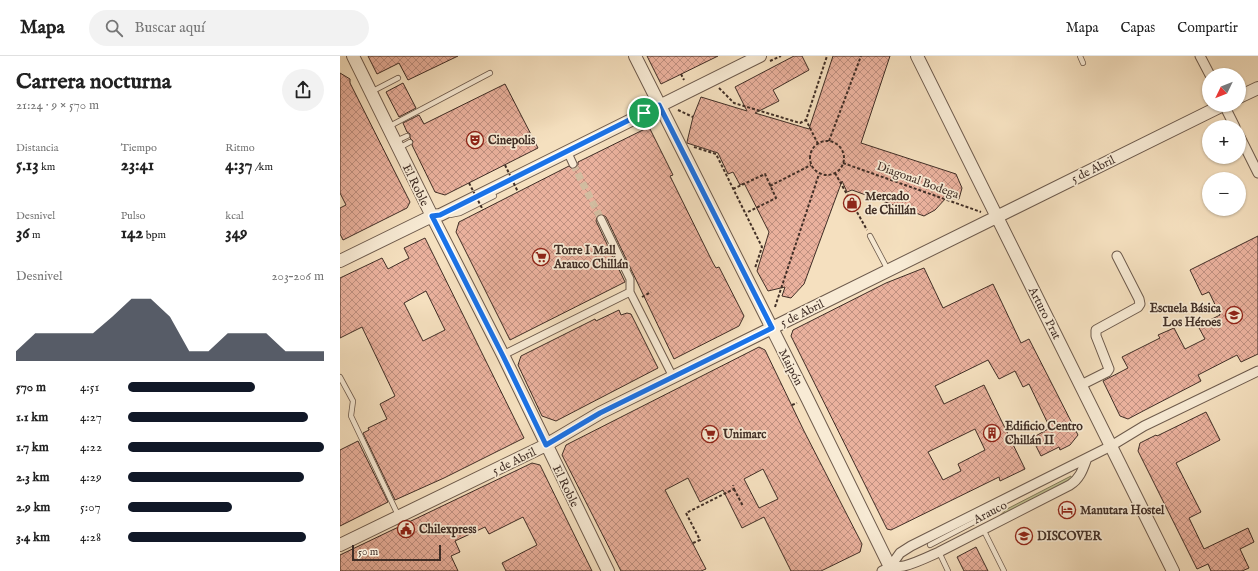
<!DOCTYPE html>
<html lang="es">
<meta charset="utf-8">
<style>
:root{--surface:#fff;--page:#f2f2f2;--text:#222;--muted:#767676;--line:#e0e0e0;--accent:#111827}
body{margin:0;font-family:"IM FELL English",serif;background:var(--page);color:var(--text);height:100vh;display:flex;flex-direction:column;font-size:15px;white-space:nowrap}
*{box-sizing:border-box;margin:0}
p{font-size:13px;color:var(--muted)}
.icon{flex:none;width:22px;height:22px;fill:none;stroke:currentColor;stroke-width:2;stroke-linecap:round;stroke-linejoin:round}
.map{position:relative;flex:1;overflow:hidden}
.panel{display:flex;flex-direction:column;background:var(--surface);width:340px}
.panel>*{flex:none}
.needle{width:26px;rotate:227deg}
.tools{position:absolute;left:862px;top:12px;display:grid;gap:8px}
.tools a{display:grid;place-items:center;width:44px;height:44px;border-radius:50%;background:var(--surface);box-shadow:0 1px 3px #0004;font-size:20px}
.scale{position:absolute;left:12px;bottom:10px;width:89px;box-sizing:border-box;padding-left:4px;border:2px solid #402e26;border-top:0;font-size:11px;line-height:14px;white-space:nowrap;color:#402e26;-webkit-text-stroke:3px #f8ebd5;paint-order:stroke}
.pin{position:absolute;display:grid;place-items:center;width:34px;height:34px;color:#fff;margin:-17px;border:2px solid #fff;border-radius:50%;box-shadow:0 1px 4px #0007}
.round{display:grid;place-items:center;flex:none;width:42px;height:42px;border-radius:21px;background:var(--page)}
.overview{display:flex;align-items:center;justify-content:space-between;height:68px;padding:0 16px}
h1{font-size:22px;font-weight:700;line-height:30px}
.figures{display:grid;grid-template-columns:repeat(3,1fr);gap:6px;height:68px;padding:4px 16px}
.figures div{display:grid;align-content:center}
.figures b{font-size:17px;font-weight:700}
.figures small{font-size:11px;font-weight:400}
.figures p{font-size:11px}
.chart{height:112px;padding:8px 16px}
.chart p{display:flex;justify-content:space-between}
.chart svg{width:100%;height:72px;margin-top:4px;fill:var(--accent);opacity:.7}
ul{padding:0 16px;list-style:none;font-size:13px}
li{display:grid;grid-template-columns:64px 48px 1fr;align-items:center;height:30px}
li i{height:10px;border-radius:5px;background:var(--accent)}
header{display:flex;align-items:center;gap:24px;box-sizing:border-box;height:56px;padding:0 20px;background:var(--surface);border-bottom:1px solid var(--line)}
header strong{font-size:19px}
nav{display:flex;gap:22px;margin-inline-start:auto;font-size:14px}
.search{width:280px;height:36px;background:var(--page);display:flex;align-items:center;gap:10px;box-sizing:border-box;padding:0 14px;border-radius:22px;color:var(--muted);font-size:15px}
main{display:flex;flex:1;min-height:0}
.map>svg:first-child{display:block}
.green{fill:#bfc18f;stroke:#80785a}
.building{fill:url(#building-cross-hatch);stroke:#402e26;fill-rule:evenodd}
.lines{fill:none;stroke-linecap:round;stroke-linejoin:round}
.pedestrian-tunnel{stroke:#d1bca0;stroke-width:7;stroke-dasharray:7 3.5;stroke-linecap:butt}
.service-casing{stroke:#6d5a4c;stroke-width:6}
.pedestrian-casing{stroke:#6d5a4c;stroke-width:9}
.minor-casing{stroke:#6d5a4c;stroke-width:11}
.tertiary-casing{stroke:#6d5a4c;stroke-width:14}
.path{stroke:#402e26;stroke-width:2;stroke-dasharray:3 2;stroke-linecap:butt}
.service{stroke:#f8ebd5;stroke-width:4.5}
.pedestrian{stroke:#f8ebd5;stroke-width:7}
.minor{stroke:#f8ebd5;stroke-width:9}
.tertiary{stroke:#f8ebd5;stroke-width:12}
.path-bridge{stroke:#402e26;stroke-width:2;stroke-dasharray:3 2;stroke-linecap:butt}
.route-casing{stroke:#fff;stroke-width:8}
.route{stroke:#1a73e8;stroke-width:5}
.labels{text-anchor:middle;stroke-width:3.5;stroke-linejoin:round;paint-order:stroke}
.poi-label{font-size:12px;font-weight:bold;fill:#402e26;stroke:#f8ebd5;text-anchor:start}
.street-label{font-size:12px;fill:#402e26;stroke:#f8ebd5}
</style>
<header>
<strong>Mapa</strong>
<div class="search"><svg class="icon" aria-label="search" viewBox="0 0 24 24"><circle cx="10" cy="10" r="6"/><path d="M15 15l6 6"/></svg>Buscar aquí</div>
<nav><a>Mapa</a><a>Capas</a><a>Compartir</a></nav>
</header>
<main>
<section class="panel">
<div class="overview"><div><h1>Carrera nocturna</h1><p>21:24 · 9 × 570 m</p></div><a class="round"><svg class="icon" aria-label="share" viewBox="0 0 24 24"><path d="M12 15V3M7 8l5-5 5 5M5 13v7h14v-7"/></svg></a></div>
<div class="figures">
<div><p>Distancia</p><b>5.13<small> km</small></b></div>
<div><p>Tiempo</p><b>23:41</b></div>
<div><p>Ritmo</p><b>4:37<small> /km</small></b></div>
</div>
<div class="figures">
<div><p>Desnivel</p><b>36<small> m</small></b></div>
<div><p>Pulso</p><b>142<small> bpm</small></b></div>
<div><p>kcal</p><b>349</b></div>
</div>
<div class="chart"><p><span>Desnivel</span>203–206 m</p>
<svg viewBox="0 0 160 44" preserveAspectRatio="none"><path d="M0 44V38L10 27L20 27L30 27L40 27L50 17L60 6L70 6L80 17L90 38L100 38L110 27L120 27L130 27L140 38L150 38L160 38V44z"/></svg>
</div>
<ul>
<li><b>570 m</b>4:51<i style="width:65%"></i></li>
<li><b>1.1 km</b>4:27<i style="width:92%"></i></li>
<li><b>1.7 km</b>4:22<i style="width:100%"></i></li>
<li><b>2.3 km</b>4:29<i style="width:90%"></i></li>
<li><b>2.9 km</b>5:07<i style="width:53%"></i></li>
<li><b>3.4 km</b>4:28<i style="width:91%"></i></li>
</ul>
</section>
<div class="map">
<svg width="918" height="515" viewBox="0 0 918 515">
<defs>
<pattern id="building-cross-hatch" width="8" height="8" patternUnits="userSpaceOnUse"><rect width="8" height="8" fill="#eab19d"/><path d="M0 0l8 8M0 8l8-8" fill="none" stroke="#bf9080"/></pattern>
</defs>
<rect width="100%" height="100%" fill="#f5e0bf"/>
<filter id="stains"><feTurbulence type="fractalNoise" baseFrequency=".005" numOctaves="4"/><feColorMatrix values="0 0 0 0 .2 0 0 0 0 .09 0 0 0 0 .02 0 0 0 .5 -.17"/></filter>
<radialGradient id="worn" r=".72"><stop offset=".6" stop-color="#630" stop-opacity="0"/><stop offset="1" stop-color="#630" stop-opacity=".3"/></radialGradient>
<path class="green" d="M731 420 732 424 688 445 677 454 655 464 667 453Z"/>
<path class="building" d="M28 0H118L68 24 59 7 37 18Z
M307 0H378L321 28Z
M454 0H462L469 14 433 34 439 45 415 57 469 73 493 0H550L521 87 616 118 622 132 619 143 606 142 595 154 584 160 512 134 507 136 502 125 464 228 451 242 442 240 445 231 428 235 417 215 429 176 404 127 400 129 393 116 388 118 378 97 347 87V86L353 61 361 41 407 55 395 31Z
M0 17 10 23V27L70 146 67 152 3 184 0 178V152L6 149 0 137Z
M63 27 76 52 59 61 46 36Z
M165 28 198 92 105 139 95 136 72 89 73 85 70 82V78L67 76 63 67 79 59 84 68Z
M309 71 333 119 330 120 373 207 376 212 379 211 404 260 399 270 334 303 266 161 261 158 257 161 256 165 285 226 170 284 116 176 119 166 229 110 232 113 235 112 238 109V106Z
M918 180V298L901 306 897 299 858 319 861 325 805 354 788 363 780 360 763 325 788 312 782 301 820 282 818 279 834 272 845 293 865 283 858 270 880 259 869 236 862 239 850 214Z
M85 182 184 382 104 422 55 444 23 377 29 374 28 372 47 363 40 348 55 340 22 271 0 282V222L42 202 48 213 69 202 64 192ZM86 235 105 274 83 285 64 247Z
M584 212 603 252 653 228 681 287 689 283 738 379 730 389 720 394 719 391 701 400 692 382 710 372 689 328 683 331 675 315 659 323 648 304 595 330 604 348 644 329 685 413 660 425 659 421 551 474 547 473 451 280 453 274 546 227ZM635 373 645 394 618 408 621 415 603 424 588 396Z
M279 254 281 259 287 257 291 258 318 312 216 365 202 360 178 309 181 300 255 263 256 265Z
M419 291 425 294 464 375 522 488 520 496 481 515H451L424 461 402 472 383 434 360 446 348 422 325 434 366 513 361 515H281L222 399 226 389ZM423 413 438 443 419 452 404 423Z
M866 356 880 384 836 407 861 456 849 462 864 493 908 472 914 486 900 493 909 512 902 515H871L868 508 857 513 798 395 800 387 816 379 817 380Z
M18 385 48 446 0 470V394Z
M192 407 200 409 252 515H166L162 507 197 489 183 461 149 478 145 471 115 485 120 496 111 500 118 515H0V499Z
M636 491 648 515H624L617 501Z"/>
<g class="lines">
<path class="pedestrian-tunnel" d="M233 108 261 163"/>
<g class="service-casing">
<path id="service" d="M740 0 743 7
M31 36 58 22
M48 71 150 17
M56 85 67 80
M59 92 70 86
M110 159 120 157 154 140
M530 180 548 214
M0 321 13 345 11 360 58 459
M643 473 664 515
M590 489 634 466 651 454
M599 496 608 515"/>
</g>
<g class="pedestrian-casing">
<path id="pedestrian" d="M227 95 233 108
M261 163 290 223V236
M163 299 290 236 333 321"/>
</g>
<g class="minor-casing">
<path id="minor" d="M860 0 870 19
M884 49 895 71
M899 79 918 117
M741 329 767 316 769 313 756 280V274L798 251 800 248 799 243 777 200
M550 511 560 497 571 490 771 390 804 370 918 315
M542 515C550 511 556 511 564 510 576 507 588 501 599 496L730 429C740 423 743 413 747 402"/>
</g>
<g class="tertiary-casing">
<path id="tertiary" d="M13 0 92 160 163 299 268 515
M295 0 467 342 552 515
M577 0 833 515
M899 41 918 32
M0 205 92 160 100 159 420 0
M0 489 206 389 260 357 883 49"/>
</g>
<path class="path" d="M430 5 441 0
M341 18 344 24
M379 32 394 47 460 67 466 64
M338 54 353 61
M470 102a17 17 0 1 1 34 0a17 17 0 1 1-34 0Z
M489 85 521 0
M478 88 466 64 487 0
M354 91 376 98 422 191 415 212
M503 107 641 156
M495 117 527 174
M430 130 471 109
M393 133 425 118 436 142 406 157
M302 241 311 236
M435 251 479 118
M452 349 457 347
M394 433 403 450
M353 487 360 484 346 457 394 433 393 429"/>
<use href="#service" class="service"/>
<use href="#pedestrian" class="pedestrian"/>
<use href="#minor" class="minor"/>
<use href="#tertiary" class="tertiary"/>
<path class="path-bridge" d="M165 109 178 136
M129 127 143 154"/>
</g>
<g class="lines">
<g class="route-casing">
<path id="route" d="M319 49 432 272 260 357 206 389 163 300 92 160 100 159Z"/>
</g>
<use href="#route" class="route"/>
</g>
<defs>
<g id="theatre-ring" transform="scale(0.9)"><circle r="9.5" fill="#f8ebd5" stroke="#8f2418" stroke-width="1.5"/><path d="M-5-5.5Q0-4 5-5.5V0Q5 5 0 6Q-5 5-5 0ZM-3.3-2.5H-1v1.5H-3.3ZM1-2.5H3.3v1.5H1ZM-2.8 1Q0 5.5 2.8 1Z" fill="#8f2418"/></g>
<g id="shop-ring" transform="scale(0.9)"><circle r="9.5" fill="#f8ebd5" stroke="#8f2418" stroke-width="1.5"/><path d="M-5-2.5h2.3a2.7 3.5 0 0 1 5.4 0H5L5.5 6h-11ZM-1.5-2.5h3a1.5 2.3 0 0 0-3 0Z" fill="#8f2418"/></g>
<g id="supermarket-ring" transform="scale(0.9)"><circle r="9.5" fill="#f8ebd5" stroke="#8f2418" stroke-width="1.5"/><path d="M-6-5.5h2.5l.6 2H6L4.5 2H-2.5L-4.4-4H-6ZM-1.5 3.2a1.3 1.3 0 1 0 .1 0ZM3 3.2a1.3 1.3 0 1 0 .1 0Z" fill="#8f2418"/></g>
<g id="school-ring" transform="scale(0.9)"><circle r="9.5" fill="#f8ebd5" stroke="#8f2418" stroke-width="1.5"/><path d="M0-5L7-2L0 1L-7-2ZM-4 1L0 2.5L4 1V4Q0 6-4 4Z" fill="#8f2418"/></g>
<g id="building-ring" transform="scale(0.9)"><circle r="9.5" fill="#f8ebd5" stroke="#8f2418" stroke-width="1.5"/><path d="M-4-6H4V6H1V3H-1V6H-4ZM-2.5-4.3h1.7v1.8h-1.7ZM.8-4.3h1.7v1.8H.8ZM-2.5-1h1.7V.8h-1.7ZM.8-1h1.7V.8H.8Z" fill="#8f2418"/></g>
<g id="hotel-ring" transform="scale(0.9)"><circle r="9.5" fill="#f8ebd5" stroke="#8f2418" stroke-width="1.5"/><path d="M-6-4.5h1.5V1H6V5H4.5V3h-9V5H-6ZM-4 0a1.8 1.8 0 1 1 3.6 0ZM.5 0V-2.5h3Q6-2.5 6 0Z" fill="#8f2418"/></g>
<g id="civic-ring" transform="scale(0.9)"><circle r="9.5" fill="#f8ebd5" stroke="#8f2418" stroke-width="1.5"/><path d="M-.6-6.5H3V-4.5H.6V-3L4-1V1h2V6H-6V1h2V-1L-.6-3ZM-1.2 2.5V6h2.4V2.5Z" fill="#8f2418"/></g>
</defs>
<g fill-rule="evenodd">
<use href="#theatre-ring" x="135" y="84"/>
<use href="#shop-ring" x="512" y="147"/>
<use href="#supermarket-ring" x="201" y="201"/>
<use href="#school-ring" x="894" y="259"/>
<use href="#building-ring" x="652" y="377"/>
<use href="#supermarket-ring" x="370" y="378"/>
<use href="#hotel-ring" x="727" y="454"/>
<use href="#civic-ring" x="66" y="473"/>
<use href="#school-ring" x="684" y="480"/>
</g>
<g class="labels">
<g class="poi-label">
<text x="148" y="88">Cinepolis</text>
<text x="525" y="144">Mercado<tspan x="525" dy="14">de Chillán</tspan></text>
<text x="214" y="198">Torre I Mall<tspan x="214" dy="14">Arauco Chillán</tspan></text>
<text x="881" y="256" text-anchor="end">Escuela Básica<tspan x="881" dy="14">Los Héroes</tspan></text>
<text x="665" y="374">Edificio Centro<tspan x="665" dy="14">Chillán II</tspan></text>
<text x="383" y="382">Unimarc</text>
<text x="740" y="458">Manutara Hostel</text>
<text x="79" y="477">Chilexpress</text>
<text x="697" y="484">DISCOVER</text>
</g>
<g class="street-label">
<text transform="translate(753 113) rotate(-26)" y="4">5 de Abril</text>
<text transform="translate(578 124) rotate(20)" y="4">Diagonal Bodega</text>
<text transform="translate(76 129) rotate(64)" y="4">El Roble</text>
<text transform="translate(462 257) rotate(-26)" y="4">5 de Abril</text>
<text transform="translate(705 257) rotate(63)" y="4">Arturo Prat</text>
<text transform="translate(451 311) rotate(63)" y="4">Maipón</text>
<text transform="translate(174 405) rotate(-26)" y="4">5 de Abril</text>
<text transform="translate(226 430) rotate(64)" y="4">El Roble</text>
<text transform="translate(650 456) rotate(-27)" y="4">Arauco</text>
</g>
</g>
<rect width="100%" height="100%" filter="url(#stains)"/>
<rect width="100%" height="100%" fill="url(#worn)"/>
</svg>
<div class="tools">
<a><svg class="needle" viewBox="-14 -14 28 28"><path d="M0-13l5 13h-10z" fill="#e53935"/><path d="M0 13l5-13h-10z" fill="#767676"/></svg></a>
<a>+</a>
<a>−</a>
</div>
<div class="scale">50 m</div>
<div class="pin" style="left:304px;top:57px;background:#1e9e55"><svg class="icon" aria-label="arrive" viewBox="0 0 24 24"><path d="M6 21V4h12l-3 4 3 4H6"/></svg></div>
</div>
</main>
